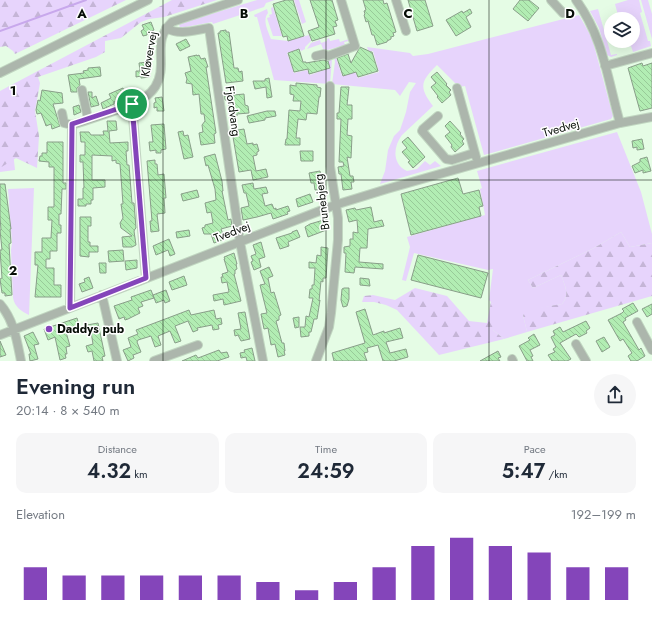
<!DOCTYPE html>
<meta charset="utf-8">
<style>
:root{--surface:#fff;--page:#f6f6f7;--text:#1f2937;--muted:#747a83;--accent:#8445ba}
body{margin:0;font-family:Jost,sans-serif;background:var(--page);color:var(--text);height:100vh;display:flex;flex-direction:column;font-size:15px;white-space:nowrap}
*{box-sizing:border-box;margin:0}
p{font-size:13px;color:var(--muted)}
.icon{flex:none;width:22px;height:22px;fill:none;stroke:currentColor;stroke-width:2;stroke-linecap:round;stroke-linejoin:round}
.map{position:relative;height:361px;overflow:hidden}
.panel{display:flex;flex-direction:column;background:var(--surface);flex:1}
.panel>*{flex:none}
.controls{position:absolute;left:604px;top:12px;display:grid;gap:8px}
.controls a{display:grid;place-items:center;width:36px;height:36px;border-radius:50%;background:var(--surface);box-shadow:0 4px 16px #0002;font-size:20px}
.pin{position:absolute;display:grid;place-items:center;width:34px;height:34px;color:#fff;margin:-17px;border:2px solid #fff;border-radius:50%;box-shadow:0 1px 4px #0007}
.round{display:grid;place-items:center;flex:none;width:42px;height:42px;border-radius:21px;background:var(--page)}
.headline{display:flex;align-items:center;justify-content:space-between;height:68px;padding:0 16px}
h1{font-size:22px;font-weight:600;line-height:30px}
.figures{display:grid;grid-template-columns:repeat(3,1fr);gap:6px;height:68px;padding:4px 16px}
.figures div{display:grid;align-content:center;border-radius:10px;background:var(--page);text-align:center}
.figures b{font-size:20px;font-weight:600}
.figures small{font-size:11px;font-weight:400}
.figures p{font-size:11px}
.chart{height:112px;padding:8px 16px}
.chart p{display:flex;justify-content:space-between}
.chart svg{width:100%;height:72px;margin-top:4px;stroke:var(--accent);stroke-width:6}
.map>svg:first-child{display:block}
.green{fill:#e7d4fc}
.forest{fill:url(#forest-firs)}
.lines{fill:none;stroke-linecap:round;stroke-linejoin:round}
.stream{stroke:#c8a8ec;stroke-width:2}
.building{fill:url(#building-back-hatch);stroke:#899e89}
.minor-casing{stroke:#c1d6c1;stroke-width:10}
.minor{stroke:#acb6ac;stroke-width:8}
.route-casing{stroke:#fff;stroke-width:8}
.route{stroke:#8445ba;stroke-width:5}
.grid{fill:none;stroke:#070e07;stroke-width:1;stroke-opacity:0.55}
.poi-dot{fill:#8445ba;stroke:#fff;stroke-width:1.5}
.labels{text-anchor:middle;stroke-width:3;stroke-linejoin:round;paint-order:stroke}
.street-label{font-size:12px;fill:#070e07;stroke:#fff}
.poi-label{font-size:12px;font-weight:bold;fill:#070e07;stroke:#fff;text-anchor:start}
.grid-label{font-size:13px;text-anchor:middle;font-weight:bold;fill:#070e07;stroke:#fff;stroke-width:3;stroke-linejoin:round;paint-order:stroke}
</style>
<div class="map">
<svg width="652" height="361" viewBox="0 0 652 361">
<defs>
<pattern id="forest-firs" width="22" height="20" patternUnits="userSpaceOnUse"><rect width="22" height="20" fill="#e7d4fc"/><path d="M5 1l3.5 6h-7zM16 11l3.5 6h-7z" fill="#c5b5d6"/></pattern>
<pattern id="building-back-hatch" width="6" height="6" patternUnits="userSpaceOnUse"><rect width="6" height="6" fill="#b2edb3"/><path d="M-1 5l2 2M0 0l6 6M5-1l2 2" fill="none" stroke="#98ca98"/></pattern>
</defs>
<rect width="100%" height="100%" fill="#e5fce5"/>
<path class="green" d="M257 0H275L266 3 264 7 213 24 212 22 180 28 179 24Z
M294 0H299L306 22 302 24Z
M628 0H639L642 12 640 13 648 41H650L651 46 633 52 631 46 627 47 625 41H633V19H619L615 4Z
M641 0H648L652 14V39Z
M273 7 282 36H273L267 18 270 17 269 15 272 14 271 8Z
M267 9 268 13C262 20 268 31 271 39L288 41 309 35 311 41 305 47V49L301 51 300 49 287 53 294 73 307 70 310 75 330 68 328 59H332L330 84 274 80 257 17H255L254 15Z
M598 9 611 55 617 54V55L611 57 607 55 599 28 590 11Z
M579 15 592 38 613 116 611 119 484 155 465 86 459 87 437 65C420 82 419 87 433 106L402 135C393 147 392 164 407 171L417 169 425 161 430 165 435 161 441 166 380 184 385 171 388 150 394 136 400 130 406 112 410 92 416 83 409 82 400 96 395 90 332 84 335 62 334 57H336L342 76 355 72 358 78 379 72 373 51 369 52 367 47 410 53 413 56 428 54Z
M329 38 330 41 339 39 340 42 349 39V41L344 42 345 45 324 51 321 44 307 49 311 43 320 40 321 43 327 41V39Z
M617 132 641 192 652 234V243L630 247 621 232 594 248 528 280 533 288 561 275C565 286 570 294 562 304L541 308 523 315 527 332 504 339 493 330V304L489 300 493 269 488 270 414 253 406 281 402 280 410 247 407 237 485 215 480 189 482 188 477 171Z
M12 142 15 170 0 172V148Z
M34 188 29 315C21 311 15 307 13 298L11 250 12 243 8 189Z"/>
<path class="forest" d="M0 0H126L15 54 13 51 6 46 0 47Z
M172 0H217L164 17 149 19 141 22 121 38 105 41V52L96 57 38 77 40 83 35 111 39 136 37 168 16 158 0 168V91Z
M621 232 630 247 652 243V296L527 332 523 315 530 309 562 304C570 294 565 286 561 275L533 288 528 280 594 248Z
M415 288 447 296 469 321 487 323 491 301 493 304V330L504 339 439 355 397 310 386 305 374 302H362L364 296 373 295 395 300Z"/>
<g class="lines">
<path class="stream" d="M0 31 86 0"/>
</g>
<path class="building" d="M286 0H293L304 36 288 41 287 36 283 37 273 4Z
M310 0H332L338 20 335 21 337 26 333 27 335 34 312 41 308 31 319 27Z
M363 0H383L384 4 387 3 396 32 393 33 394 36 391 37V39L387 41V42L377 45 374 35H372L368 21 366 22 364 15 365 14 364 11 366 10Z
M408 0H425L433 26 417 31Z
M520 0H529L539 8 528 21 513 9Z
M470 9 472 13 466 17 471 27 456 36 446 20 462 11 463 13Z
M151 22 154 30 147 33V35L143 36 141 31 144 29 142 25Z
M226 30V32H229L234 68H238L239 72 242 71 243 81 226 83 218 33H220V31Z
M186 39 190 46 180 51 176 44Z
M360 47 371 52H372L378 71 358 77 356 72 343 76 337 58 348 54 351 63Z
M299 49 303 62H306V63L323 60 328 61 330 68 309 74 308 69 294 72 288 53Z
M197 55V56L199 55 201 59 205 58 208 67H206L216 133 214 134 215 143 201 145 199 133 203 132 202 125 205 121 204 114H201L199 94 193 95 192 84 186 83 187 79 185 73 191 71 188 57Z
M148 62 150 77 141 78V76L136 77V71H140L139 63Z
M642 63 643 66 652 63V108L640 111 628 68Z
M100 67 101 76 79 79 80 85 77 88V92H71L68 75 84 73 83 71 88 70V68Z
M437 72 447 84 446 85 451 90 449 92 451 95 442 103 437 97 438 96 431 87 436 83 431 77Z
M269 78 272 97 267 98 266 87 255 89 253 81H265V79Z
M296 83 317 85V87L321 88 320 97H319L317 114 307 113 306 120 298 119 296 138H300V145H285L286 139H287L289 110 300 111 301 101H293L294 95 290 94V85L296 86Z
M341 87H349L347 105H352V119H348L347 135 352 136 351 158 347 157 350 176H353L354 182H351L352 189 343 190 341 174H339L338 167 344 166 343 162H339L341 119H337V113H339Z
M123 88 126 98 114 102V104L103 109 101 103 111 98 109 94Z
M42 90 62 93 63 103 53 104 60 126 52 129 51 124 46 126 45 123 41 113 37 114 36 110 38 100 40 101Z
M88 92H92V98L96 96 99 105 91 107Z
M244 94 245 105 248 106 249 113 237 114V116L231 117 228 100H225L224 96Z
M162 97 164 111H157V107L154 108V103L156 102 155 98Z
M79 105 81 112 74 115 73 107Z
M267 111H275L276 116 265 118V120L249 123 247 116Z
M107 121H116L117 130 109 131 110 143 128 142V151H126L127 165H129L132 203H134L136 228 135 229 134 231 136 245 132 247H123L122 237 132 236 121 228 120 223 123 218 121 204H123L120 164 116 163V160L112 161V156L92 155V180H105V187L93 188V200H91V204H86V206H78V199H83V188H84L83 162H80V155H85V142H81L80 132H89L91 135H104L103 131H108Z
M450 121 461 133 460 134 464 139 462 141 464 144 455 152 451 147 452 145 445 136 450 132 445 126Z
M164 124 166 149 161 150V153H156V150L150 151 149 142H153L151 125Z
M244 129 247 144 253 143V145L257 144 259 151 257 152V155L253 156 256 171 266 169 268 177 253 180 251 170 239 172 232 131Z
M183 131 184 136 188 135 193 157 184 159 178 132Z
M408 137 425 157 413 168 408 162 410 161 402 152 407 148 402 142Z
M642 139 644 149 637 150V147L633 148 632 141Z
M47 142H63V183H66V189H62L61 214H59V225H61V233H57V251H50V259H46V268H54V285H61V297H35L38 265H35V252H42V238H51L52 220H48V207H54V167H49V162L39 161 40 156H42V153H47Z
M300 151H313V161H301Z
M215 154 222 181 223 191H222L228 220 231 219 232 226 221 229 224 237 222 238V240L214 243 211 234H204L202 228 205 227V225L213 223 211 212 207 213 205 203 216 200 215 189 208 165 206 166 204 157Z
M647 157 651 171 643 173V170L635 173 632 166 640 162V159Z
M155 160V164H157L158 175 164 174 166 198H164L165 213 157 214 159 231 151 232 150 221H152L147 161Z
M320 171 323 189 315 190 314 183H311L309 173Z
M458 178 463 194 479 190 483 206 479 207 481 216 411 235 401 194Z
M253 183 254 189 266 187 268 193 262 194 265 206 272 204 274 209 276 208V210L288 206 290 211 287 212 288 214 273 219 271 213 257 217 243 220 241 208 249 206 246 193H244L242 185Z
M0 184H5L11 229H10L11 243 9 244 12 295 5 296V293H2L0 279 2 278 0 250H2L0 230H1L0 217Z
M197 190 199 197 183 201 181 194Z
M310 194 313 202 298 207 296 199Z
M371 207 374 222 382 220 384 226 368 229 367 248H360L359 262 383 264V269L355 267 354 273 345 272 346 253H344V247L350 246V239H353V232L358 233 357 220 349 222 346 210 355 208 356 210Z
M80 217H91V226H88V242H90V246H98V252H89V257L80 256Z
M327 219 329 229 308 237 305 227 310 224Z
M189 230 190 236 177 238 176 232Z
M297 230 300 237 288 242 289 246 280 249 276 238 292 233V232Z
M169 239 175 254 170 256 168 250 156 255 153 246Z
M261 242 265 257 259 259 261 267 254 270 251 262 253 261 251 256 256 254 253 245Z
M321 247 328 248 326 278H323V282L321 281 319 301 320 300 317 319H314L311 332H309V336L301 337 300 327H305L306 316 309 317 313 298H309L310 289H312V285H314L315 268H309V262L316 263 317 255 321 256Z
M123 250 124 261 109 262 108 251Z
M234 253 237 264H236L237 269 235 270V274H234L241 301 224 305 223 299 214 301 213 295 229 292 227 282 222 283 221 277H223L222 274 228 272 224 259H225L224 257Z
M418 255 488 273 481 298 411 280Z
M137 260V268L126 270 125 261Z
M99 263H106V273H100Z
M269 267 273 276 268 278 271 293 274 292 281 315 279 316V320L276 321 282 343H284L285 351H284L285 355 278 357 275 344 271 345 268 328 264 329 261 314 267 313 260 285 265 284 260 271Z
M184 276 187 285 172 290 169 282Z
M89 277 93 288 82 292 79 284 85 282 84 279Z
M360 278 369 279 370 286 360 285Z
M344 288H349V299L347 306 343 307 341 300 342 289Z
M151 290 154 298 141 302 143 306 138 308 140 313 128 319 125 320 124 317 119 319 114 306 132 300 131 297Z
M166 290 170 301 165 303 164 300 156 303 153 295Z
M633 303 638 311 625 318 626 320 623 322 639 350 641 348 645 356 637 361H631L628 356 632 353 623 339 620 341 608 320 622 313 624 311 622 309Z
M652 304V314L647 317 642 309Z
M365 309 373 335 384 331V333L400 328 403 338 386 342 390 353 406 349 408 357 394 361H383L378 345 367 348 368 352 364 353 367 361H334L332 353 365 343 356 312Z
M189 310 191 315 214 310 216 319 221 318 222 324 218 325 219 329 213 330 212 325 197 328 198 330 193 332 188 321 175 326 181 341 175 343 170 331 158 336 161 345 155 347 151 336 138 340 137 342 141 352 133 355 134 358 128 361 123 350 131 347 128 338 138 334 136 330Z
M245 312 250 339 241 341 238 335 235 336 234 330 241 329 238 313Z
M299 317V327L295 328 293 318Z
M77 318 80 329 66 332 70 346 66 347 67 354H65L66 358 60 360 55 337 48 340 44 329Z
M586 321 590 328 586 331 587 333 579 337 576 334 560 343 571 359 567 361H552L548 355 555 352 553 349 556 347 551 337 555 335 553 331 560 327 563 332Z
M98 323 105 356 102 357 103 361H94L92 351 88 352 86 346 93 344 91 332 89 333 87 325Z
M33 332 39 344 34 345 38 359 30 361 29 354H31L24 336Z
M534 334 540 345 530 350 533 356 531 357 533 361H527L519 346 530 340 528 338Z
M604 337 610 347 602 352 596 341Z
M0 341 6 355 0 357Z
M252 348 255 361H247L246 357 241 358 240 353 245 352 244 350Z
M219 350 221 353 227 352 229 357 217 361H182L196 355 198 358Z
M498 351 501 357 498 358 500 361H480Z"/>
<g class="lines">
<g class="minor-casing">
<path id="minor" d="M396 0 406 31
M551 0 563 13
M576 0C603 36 608 81 620 123
M166 28C180 36 195 30 209 28L240 242 263 361
M316 56 324 54 328 56 355 46 341 0
M605 66 652 53
M0 73 148 0
M457 88 476 157
M82 90 88 119
M132 104 146 278
M62 113 64 123 72 125C91 118 139 106 151 92 158 85 161 74 161 64 161 46 158 36 172 22L238 0
M438 116 423 129 422 131 446 159 452 160 474 153
M102 295 117 361
M0 304C14 320 17 341 21 361
M70 308 72 125
M637 322 652 350
M0 335 335 205 387 189 620 123 652 117
M576 344 586 361
M512 359 513 361
M154 361 198 345
M316 361 329 327 331 313 338 240V218L330 166V86"/>
</g>
<use href="#minor" class="minor"/>
</g>
<g class="lines">
<g class="route-casing">
<path id="route" d="M132 104 146 278 70 308 72 124Z"/>
</g>
<use href="#route" class="route"/>
</g>
<path class="grid" d="M163 0V361M326 0V361M489 0V361M0 180H652"/>
<circle class="poi-dot" cx="49" cy="329" r="4"/>
<g class="labels">
<g class="street-label">
<text transform="translate(149 54) rotate(-80)" y="4">Kløvervej</text>
<text transform="translate(233 111) rotate(82)" y="4">Fjordvang</text>
<text transform="translate(561 128) rotate(-16)" y="4">Tvedvej</text>
<text transform="translate(322 202) rotate(-97)" y="4">Brunebjerg</text>
<text transform="translate(232 232) rotate(-21)" y="4">Tvedvej</text>
</g>
<g class="poi-label">
<text x="57" y="333">Daddys pub</text>
</g>
</g>
<g class="grid-label">
<text x="82" y="18">A</text>
<text x="244" y="18">B</text>
<text x="408" y="18">C</text>
<text x="570" y="18">D</text>
<text x="13" y="95">1</text>
<text x="13" y="275">2</text>
</g>
</svg>
<div class="controls">
<a><svg class="icon" aria-label="layers" viewBox="0 0 24 24"><path d="M12 4l9 5-9 5-9-5zM3 14l9 5 9-5"/></svg></a>
</div>
<div class="pin" style="left:132px;top:104px;background:#1e9e55"><svg class="icon" aria-label="arrive" viewBox="0 0 24 24"><path d="M6 21V4h12l-3 4 3 4H6"/></svg></div>
</div>
<section class="panel">
<div class="headline"><div><h1>Evening run</h1><p>20:14 · 8 × 540 m</p></div><a class="round"><svg class="icon" aria-label="share" viewBox="0 0 24 24"><path d="M12 15V3M7 8l5-5 5 5M5 13v7h14v-7"/></svg></a></div>
<div class="figures">
<div><p>Distance</p><b>4.32<small> km</small></b></div>
<div><p>Time</p><b>24:59</b></div>
<div><p>Pace</p><b>5:47<small> /km</small></b></div>
</div>
<div class="chart"><p><span>Elevation</span>192–199 m</p>
<svg viewBox="0 0 160 44" preserveAspectRatio="none"><path d="M5 44V24M15 44V29M25 44V29M35 44V29M45 44V29M55 44V29M65 44V33M75 44V38M85 44V33M95 44V24M105 44V11M115 44V6M125 44V11M135 44V15M145 44V24M155 44V24"/></svg>
</div>
</section>
